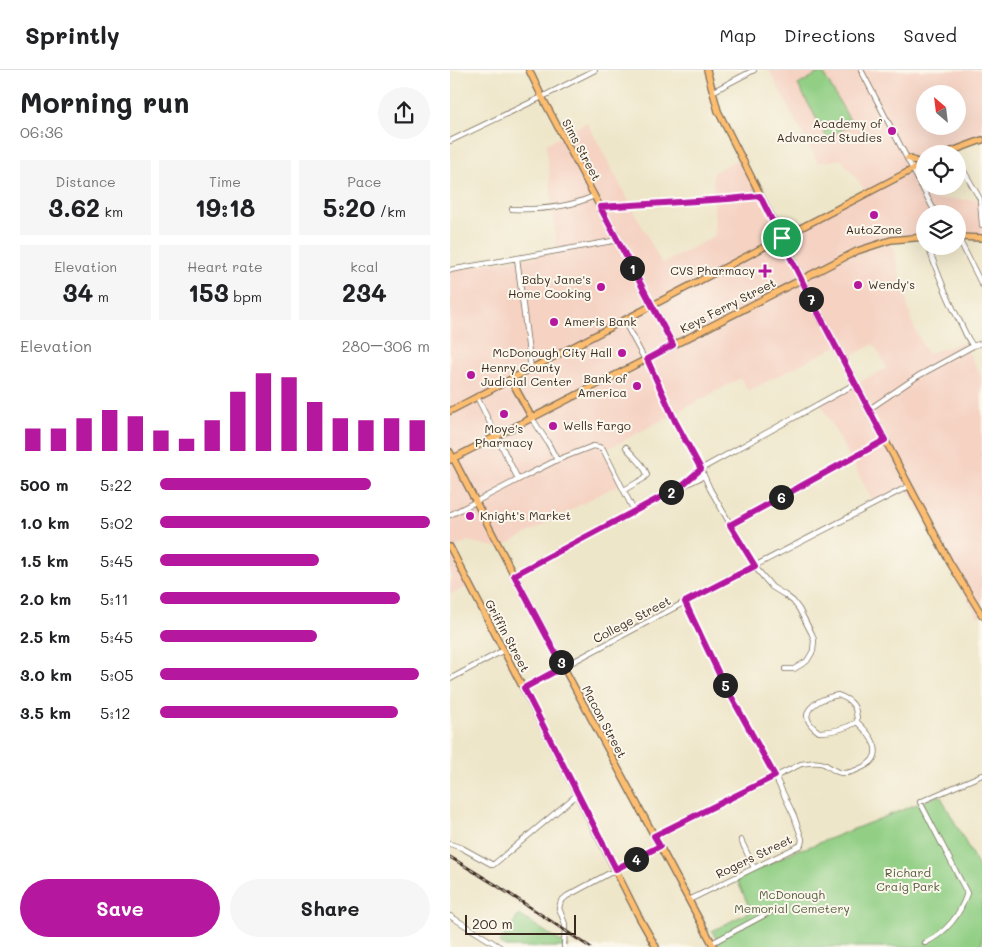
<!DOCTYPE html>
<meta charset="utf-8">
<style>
:root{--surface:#fff;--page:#f6f6f6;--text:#202124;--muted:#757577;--line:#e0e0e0;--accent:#b5179e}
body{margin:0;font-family:Mali,sans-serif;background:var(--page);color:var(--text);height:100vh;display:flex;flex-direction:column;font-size:19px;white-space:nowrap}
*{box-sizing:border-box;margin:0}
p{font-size:16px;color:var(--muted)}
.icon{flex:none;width:28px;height:28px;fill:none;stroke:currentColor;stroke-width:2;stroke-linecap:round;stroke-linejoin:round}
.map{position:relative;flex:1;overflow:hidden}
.panel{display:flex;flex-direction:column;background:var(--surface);width:450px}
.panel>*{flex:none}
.needle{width:32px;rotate:332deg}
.fabs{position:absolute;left:466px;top:15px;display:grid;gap:10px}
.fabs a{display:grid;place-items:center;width:50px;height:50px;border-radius:50%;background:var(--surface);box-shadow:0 5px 20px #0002;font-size:25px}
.scale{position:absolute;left:15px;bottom:12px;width:111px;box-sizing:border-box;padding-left:5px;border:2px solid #3b2a1e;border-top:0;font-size:14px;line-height:18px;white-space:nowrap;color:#3b2a1e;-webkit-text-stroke:4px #fbf7ec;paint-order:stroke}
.pin{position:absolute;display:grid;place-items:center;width:42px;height:42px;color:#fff;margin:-21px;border:2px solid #fff;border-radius:50%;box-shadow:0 1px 5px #0007}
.km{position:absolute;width:25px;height:25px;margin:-12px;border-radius:50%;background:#222;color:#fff;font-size:14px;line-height:25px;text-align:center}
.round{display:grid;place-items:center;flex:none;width:52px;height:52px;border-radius:26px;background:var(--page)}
.summary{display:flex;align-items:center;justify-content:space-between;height:85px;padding:0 20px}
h1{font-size:28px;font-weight:700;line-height:38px}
.metrics{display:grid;grid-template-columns:repeat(3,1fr);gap:8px;height:85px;padding:5px 20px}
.metrics div{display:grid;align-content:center;border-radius:0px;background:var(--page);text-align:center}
.metrics b{font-size:25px;font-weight:700}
.metrics small{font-size:14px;font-weight:400}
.metrics p{font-size:14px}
.chart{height:140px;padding:10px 20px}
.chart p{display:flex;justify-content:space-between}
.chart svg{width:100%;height:90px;margin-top:5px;stroke:var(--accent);stroke-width:6}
.cta{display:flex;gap:10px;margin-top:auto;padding:10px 20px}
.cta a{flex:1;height:58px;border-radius:30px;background:var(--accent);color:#fff;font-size:20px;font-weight:700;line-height:58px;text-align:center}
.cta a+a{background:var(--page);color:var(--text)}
ul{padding:0 20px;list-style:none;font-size:16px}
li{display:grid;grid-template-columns:80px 60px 1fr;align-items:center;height:38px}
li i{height:12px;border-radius:6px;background:var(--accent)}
header{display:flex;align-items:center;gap:30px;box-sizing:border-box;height:70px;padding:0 25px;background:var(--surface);border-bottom:1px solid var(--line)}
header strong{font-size:24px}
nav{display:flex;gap:28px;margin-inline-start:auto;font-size:18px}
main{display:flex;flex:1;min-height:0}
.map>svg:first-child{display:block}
.built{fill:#f5d2c2;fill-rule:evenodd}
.green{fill:#92cf85;stroke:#667c52}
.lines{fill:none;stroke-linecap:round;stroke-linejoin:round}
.minor-casing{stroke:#7a6c5a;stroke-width:6}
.major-casing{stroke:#7a6c5a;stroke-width:8}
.minor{stroke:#fff;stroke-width:4.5}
.major{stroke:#fcbd6f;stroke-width:5.5}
.rail-casing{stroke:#3b2a1e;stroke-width:3}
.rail{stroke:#fbf7ec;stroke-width:1;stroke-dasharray:4;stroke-linecap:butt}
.route-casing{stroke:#fff;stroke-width:10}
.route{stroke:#b5179e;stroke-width:6}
.poi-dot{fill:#b5179e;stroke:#fbf7ec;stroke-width:2}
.labels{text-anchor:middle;stroke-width:4;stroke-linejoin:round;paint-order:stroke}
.poi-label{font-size:12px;fill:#3b2a1e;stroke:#fbf7ec;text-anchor:end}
.street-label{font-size:12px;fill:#3b2a1e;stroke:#fbf7ec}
.park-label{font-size:12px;fill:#555c3d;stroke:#fbf7ec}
</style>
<header>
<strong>Sprintly</strong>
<nav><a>Map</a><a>Directions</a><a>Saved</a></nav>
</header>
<main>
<section class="panel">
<div class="summary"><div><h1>Morning run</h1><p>06:36</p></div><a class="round"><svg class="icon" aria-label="share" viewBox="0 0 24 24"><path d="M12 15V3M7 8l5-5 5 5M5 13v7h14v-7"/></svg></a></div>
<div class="metrics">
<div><p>Distance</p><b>3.62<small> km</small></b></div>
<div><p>Time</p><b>19:18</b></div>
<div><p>Pace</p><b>5:20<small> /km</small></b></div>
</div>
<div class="metrics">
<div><p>Elevation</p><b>34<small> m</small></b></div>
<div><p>Heart rate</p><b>153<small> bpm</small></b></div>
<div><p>kcal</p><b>234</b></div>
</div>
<div class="chart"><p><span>Elevation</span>280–306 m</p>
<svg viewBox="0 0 160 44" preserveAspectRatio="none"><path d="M5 44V33M15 44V33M25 44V28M35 44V24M45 44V27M55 44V34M65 44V38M75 44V29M85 44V15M95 44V6M105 44V8M115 44V20M125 44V28M135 44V29M145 44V28M155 44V29"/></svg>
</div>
<ul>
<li><b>500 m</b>5:22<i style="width:78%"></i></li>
<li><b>1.0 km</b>5:02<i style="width:100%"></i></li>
<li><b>1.5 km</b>5:45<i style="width:59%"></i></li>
<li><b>2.0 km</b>5:11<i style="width:89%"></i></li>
<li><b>2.5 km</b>5:45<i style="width:58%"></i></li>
<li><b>3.0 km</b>5:05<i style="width:96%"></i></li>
<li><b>3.5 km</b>5:12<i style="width:88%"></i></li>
</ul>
<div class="cta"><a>Save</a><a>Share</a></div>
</section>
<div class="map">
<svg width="532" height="877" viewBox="0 0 532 877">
<rect width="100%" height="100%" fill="#fbf7ec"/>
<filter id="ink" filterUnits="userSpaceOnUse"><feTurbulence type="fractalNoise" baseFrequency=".02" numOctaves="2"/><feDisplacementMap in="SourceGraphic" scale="10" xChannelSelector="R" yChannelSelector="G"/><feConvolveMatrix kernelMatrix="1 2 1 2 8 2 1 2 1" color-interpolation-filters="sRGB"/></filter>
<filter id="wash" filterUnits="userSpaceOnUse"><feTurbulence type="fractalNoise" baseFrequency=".0096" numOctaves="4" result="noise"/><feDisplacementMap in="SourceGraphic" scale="20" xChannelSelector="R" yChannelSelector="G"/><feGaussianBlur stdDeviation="1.12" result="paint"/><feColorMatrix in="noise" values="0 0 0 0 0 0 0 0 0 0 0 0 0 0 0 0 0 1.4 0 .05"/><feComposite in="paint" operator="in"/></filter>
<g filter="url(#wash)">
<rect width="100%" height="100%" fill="#eee6c9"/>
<path class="built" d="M319 0H532V65L494 84H475V93L463 99 480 129 532 130V167L508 166V144H475V166L441 172 455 221 461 250 477 284 513 272 532 308V545L528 547 456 418 425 435 370 332 437 298 424 274 395 289 387 276 298 321 291 308 154 381 171 413 50 478 17 471 6 477 21 516 0 524V199L107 183 96 74 137 52 212 194 265 166 263 103 291 87 330 166 415 120 391 89 368 93ZM475 24H508V56H475Z"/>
<path class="green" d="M372 1 402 54 377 68 348 15Z
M490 725 532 803V877H271L262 861 301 841 287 810 349 779 356 778 366 774Z
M69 845 113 873 119 877H56L49 873Z"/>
</g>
<g filter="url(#ink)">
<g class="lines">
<g class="minor-casing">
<path id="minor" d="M411 0 486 144
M262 22 304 0
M0 71 92 27 145 0
M508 91 530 129 532 155
M150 137 279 129 311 126
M62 139C90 140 118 138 144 126
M508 167 532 215
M478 176C487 202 497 228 510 252 515 261 516 267 523 276L532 273
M67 188 81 299
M0 200 168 170
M174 251 195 290
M197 289 225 351 251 399 260 419 305 497 322 517 335 525 343 531 349 539 362 564 364 570 363 581 357 591 344 599H335
M27 327 68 409
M418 340 468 306 523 276
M82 348 98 373 107 390
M235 415 254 406
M174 420 193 409 197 405C194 393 183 387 176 377
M0 445 87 400 107 390 143 376 149 377 153 379 184 441
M280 455 435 370
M64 505 230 417 251 399 405 314
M235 532 270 606 325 706 344 746 352 769 351 775 239 830
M0 609 54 580
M74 618 235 532 459 416
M388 625C402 630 407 636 407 652 395 659 382 662 369 662 342 643 367 629 388 625Z
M204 766 351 694C359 693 366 691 374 694 381 697 386 704 394 703 400 703 407 700 413 697 438 685 420 664 407 652
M291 770 304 798
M0 774 12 778 43 795 128 724
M0 846 50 877
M262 873 322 841
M475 873C497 862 510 846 517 823L497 784 470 732 532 705
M114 877 115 854 109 838 111 831 117 826 210 776"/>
</g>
<g class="major-casing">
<path id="major" d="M79 0 92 27 223 275
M257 0 268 41 332 168 364 235 500 493 532 545
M494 84 532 70
M458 88 467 92 475 93
M508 167 532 168
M61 310 82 348
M0 341 475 93
M0 382 64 505 264 877
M0 390 407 181 441 170 475 167
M0 477 100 670 189 847 206 877"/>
</g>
<use href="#minor" class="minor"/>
<use href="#major" class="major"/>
<g class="rail-casing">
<path id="rail" d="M0 787 46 815 140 877"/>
</g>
<use href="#rail" class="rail"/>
</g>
</g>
<g class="lines" filter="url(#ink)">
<g class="route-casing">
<path id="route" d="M310 126 364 235 435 370 280 455 305 496 235 532 270 606 325 706 204 766 210 776 166 799 74 618 113 597 64 505 230 417 251 399 225 351 197 289 223 275 150 137 278 129Z"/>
</g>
<use href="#route" class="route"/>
</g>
<g class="poi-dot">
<circle cx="442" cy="61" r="5"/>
<circle cx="424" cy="145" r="5"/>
<path d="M312.5 193.5h5v5h5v5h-5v5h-5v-5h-5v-5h5z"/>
<circle cx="408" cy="215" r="5"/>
<circle cx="151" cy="217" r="5"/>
<circle cx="104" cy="252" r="5"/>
<circle cx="172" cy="283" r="5"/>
<circle cx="21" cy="305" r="5"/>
<circle cx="187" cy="316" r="5"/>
<circle cx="54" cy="344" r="5"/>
<circle cx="103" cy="356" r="5"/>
<circle cx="20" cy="446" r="5"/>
</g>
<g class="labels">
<g class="poi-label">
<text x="432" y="58">Academy of<tspan x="432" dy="14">Advanced Studies</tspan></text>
<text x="424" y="164" text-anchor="middle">AutoZone</text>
<text x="305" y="205">CVS Pharmacy</text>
<text x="141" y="214">Baby Jane's<tspan x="141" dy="14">Home Cooking</tspan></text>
<text x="418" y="219" text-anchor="start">Wendy's</text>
<text x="114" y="256" text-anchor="start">Ameris Bank</text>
<text x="162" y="287">McDonough City Hall</text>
<text x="31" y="302" text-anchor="start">Henry County<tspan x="31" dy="14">Judicial Center</tspan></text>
<text x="177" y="313">Bank of<tspan x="177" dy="14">America</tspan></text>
<text x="113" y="360" text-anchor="start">Wells Fargo</text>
<text x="54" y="363" text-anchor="middle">Moye's<tspan x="54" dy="14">Pharmacy</tspan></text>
<text x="30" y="450" text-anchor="start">Knight's Market</text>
</g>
<g class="street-label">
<text transform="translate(131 80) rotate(62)" y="4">Sims Street</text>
<text transform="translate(278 236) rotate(-27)" y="4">Keys Ferry Street</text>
<text transform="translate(182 550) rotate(-28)" y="4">College Street</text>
<text transform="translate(57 566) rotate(62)" y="4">Griffin Street</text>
<text transform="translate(154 652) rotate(62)" y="4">Macon Street</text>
<text transform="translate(304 787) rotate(-26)" y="4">Rogers Street</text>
</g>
<g class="park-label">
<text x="458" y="807">Richard<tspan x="458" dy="14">Craig Park</tspan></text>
<text x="342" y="829">McDonough<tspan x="342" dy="14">Memorial Cemetery</tspan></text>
</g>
</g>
</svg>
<div class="fabs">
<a><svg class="needle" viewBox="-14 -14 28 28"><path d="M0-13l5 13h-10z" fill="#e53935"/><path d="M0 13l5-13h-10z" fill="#757577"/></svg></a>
<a><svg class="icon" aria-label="locate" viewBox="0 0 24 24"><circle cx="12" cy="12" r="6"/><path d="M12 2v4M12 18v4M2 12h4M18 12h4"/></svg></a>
<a><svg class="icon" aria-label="layers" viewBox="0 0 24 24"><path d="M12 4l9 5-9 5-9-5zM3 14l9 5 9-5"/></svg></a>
</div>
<div class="scale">200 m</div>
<div class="pin" style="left:332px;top:168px;background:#1e9e55"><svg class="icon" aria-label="arrive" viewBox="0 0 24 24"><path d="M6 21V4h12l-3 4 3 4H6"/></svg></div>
<b class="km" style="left:182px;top:198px">1</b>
<b class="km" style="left:221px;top:422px">2</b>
<b class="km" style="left:111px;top:592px">3</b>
<b class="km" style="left:186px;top:789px">4</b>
<b class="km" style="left:275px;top:615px">5</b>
<b class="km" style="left:331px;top:427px">6</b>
<b class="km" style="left:361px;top:229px">7</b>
</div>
</main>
